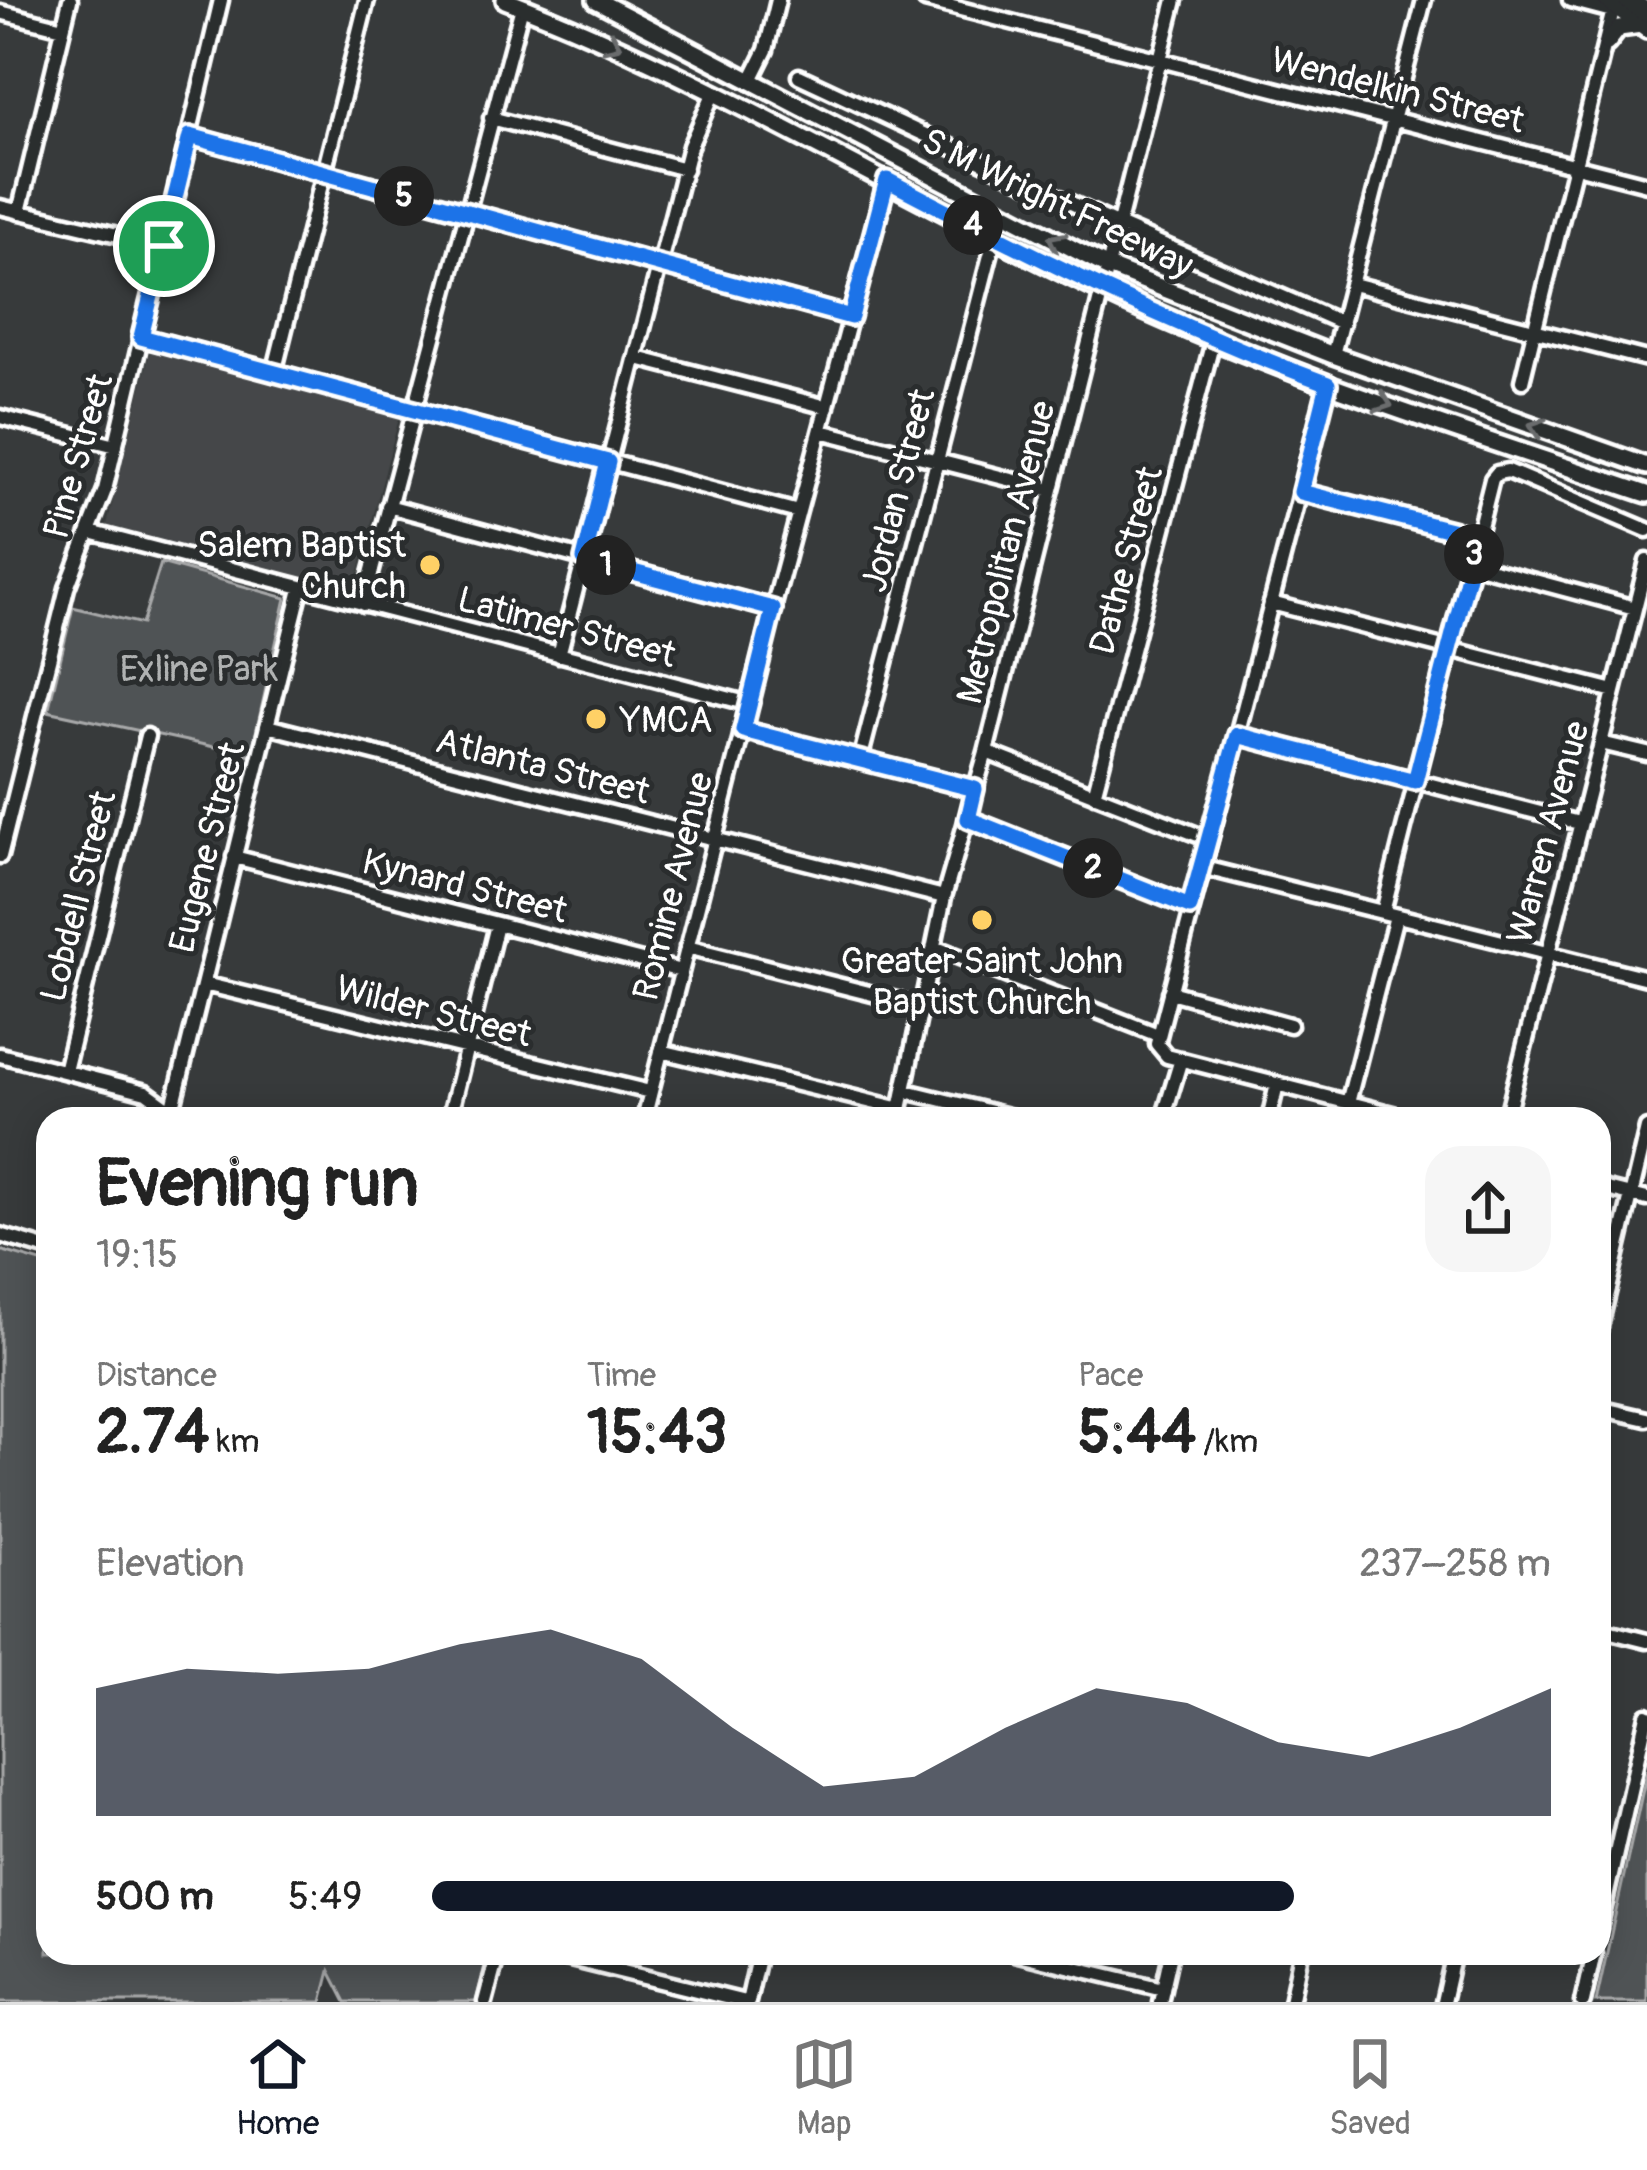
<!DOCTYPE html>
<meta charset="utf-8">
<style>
:root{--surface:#fff;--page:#f6f6f6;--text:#222;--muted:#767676;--line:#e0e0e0;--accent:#111827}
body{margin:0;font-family:Pangolin,sans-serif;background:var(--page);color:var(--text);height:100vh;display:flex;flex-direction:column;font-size:45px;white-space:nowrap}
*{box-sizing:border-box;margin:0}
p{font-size:39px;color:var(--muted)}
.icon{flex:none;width:66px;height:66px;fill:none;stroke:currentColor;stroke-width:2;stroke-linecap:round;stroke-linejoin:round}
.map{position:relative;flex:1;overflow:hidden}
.side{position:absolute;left:36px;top:1107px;width:1575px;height:858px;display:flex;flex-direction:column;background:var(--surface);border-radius:36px;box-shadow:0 6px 30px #0003}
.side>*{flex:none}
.pin{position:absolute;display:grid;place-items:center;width:102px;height:102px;color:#fff;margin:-51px;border:6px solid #fff;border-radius:50%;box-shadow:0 3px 12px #0007}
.km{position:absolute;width:60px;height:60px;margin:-30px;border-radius:50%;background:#222;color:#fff;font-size:33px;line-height:60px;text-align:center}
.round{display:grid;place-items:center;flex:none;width:126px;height:126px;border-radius:36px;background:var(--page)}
.summary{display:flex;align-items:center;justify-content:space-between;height:204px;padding:0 60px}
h1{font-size:66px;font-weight:700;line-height:90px}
.metrics{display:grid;grid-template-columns:repeat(3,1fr);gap:18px;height:204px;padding:12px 60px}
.metrics div{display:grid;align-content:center}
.metrics b{font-size:60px;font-weight:700}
.metrics small{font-size:33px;font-weight:400}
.metrics p{font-size:33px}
.chart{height:336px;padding:24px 60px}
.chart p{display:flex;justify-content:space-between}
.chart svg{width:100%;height:216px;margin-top:12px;fill:var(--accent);opacity:.7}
ul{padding:0 60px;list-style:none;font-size:39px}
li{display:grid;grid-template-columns:192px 144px 1fr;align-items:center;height:90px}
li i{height:30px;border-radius:15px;background:var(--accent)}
.tabs{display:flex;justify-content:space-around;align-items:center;height:168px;border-top:3px solid var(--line);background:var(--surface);font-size:33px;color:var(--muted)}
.tabs a{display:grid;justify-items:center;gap:6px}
.tabs .on{color:var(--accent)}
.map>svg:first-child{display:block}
.built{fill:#444748}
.green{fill:#505354;stroke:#a8a9aa;stroke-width:3}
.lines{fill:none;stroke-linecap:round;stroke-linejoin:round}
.minor-casing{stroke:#fff;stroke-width:21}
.major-casing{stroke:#fff;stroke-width:24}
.highway-casing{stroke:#fff;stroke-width:27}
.minor{stroke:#2a2d2e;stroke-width:12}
.major{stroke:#2a2d2e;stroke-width:15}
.highway{stroke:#2a2d2e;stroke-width:18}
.oneway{stroke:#6a6c6d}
.route-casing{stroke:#fff;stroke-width:24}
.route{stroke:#1a73e8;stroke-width:15}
.poi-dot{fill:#ffd166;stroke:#2a2d2e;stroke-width:4.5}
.labels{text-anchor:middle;stroke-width:10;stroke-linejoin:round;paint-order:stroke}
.street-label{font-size:36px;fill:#fff;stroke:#2a2d2e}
.poi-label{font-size:36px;fill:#fff;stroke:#2a2d2e;text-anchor:end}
.park-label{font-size:36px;fill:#b0b2b2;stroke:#2a2d2e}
</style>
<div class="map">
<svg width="1647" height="2002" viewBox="0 0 1647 2002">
<rect width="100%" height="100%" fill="#373a3b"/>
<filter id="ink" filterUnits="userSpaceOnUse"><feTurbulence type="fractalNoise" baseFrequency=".00833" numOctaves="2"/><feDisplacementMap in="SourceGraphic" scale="24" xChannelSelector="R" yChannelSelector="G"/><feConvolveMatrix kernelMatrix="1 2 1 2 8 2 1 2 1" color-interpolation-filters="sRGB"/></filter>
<g filter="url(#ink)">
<path class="built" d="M150 351 399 418 354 590 107 525Z"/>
<path class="green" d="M161 563 286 598 251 755 48 711 73 607 142 624Z
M0 1250 48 1264V1953H488L476 2002H346L330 1971 322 2002H0Z
M1647 1771V2002H1596Z"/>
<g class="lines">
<g class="minor-casing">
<path id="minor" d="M925 0 1647 184
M1570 0 1612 11
M0 12 63 28
M799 76 1116 224 1342 323
M750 82 766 50 778 0
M491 118 685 169
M190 136 851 317
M0 207 164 246
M19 212 70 0
M1353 284 1647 359
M141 337 798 512
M1333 355 1424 0
M637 358 827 407
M274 373 367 0
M1522 381 1614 6
M1328 384 1157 1044 1167 1056 1412 1119
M0 417 116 446
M821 431 1051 490
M1301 492 1478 537
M388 506 773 609
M90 532 750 704
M1471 564 1635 608
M1271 603 1614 691
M363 604 522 7
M559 655 690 146 714 92
M267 726 944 897
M743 730 975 789
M1237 735 1579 823
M1601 743 1647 754
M986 752 1208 839
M860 760 995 236
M1094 795 1213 341
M968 819 1191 907
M0 856 67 588 105 490 221 0
M234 857 681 971
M1201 867 1647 978
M1383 912 1492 479 1497 473 1508 471 1647 530
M687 947 924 1007
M934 947 1158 1035
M204 984 650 1092
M1170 992 1290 1025
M661 1051 901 1109
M0 1055 146 1092 183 1119
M65 1071 147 736
M906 1091 1020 1119
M1348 1103 1396 916
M170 1119 301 589
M449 1119 497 925
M644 1119 773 609 887 180
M898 1119 944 897 986 752 1175 0
M1163 1119 1181 1059
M1269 1119 1277 1084
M1506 1119 1647 561
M1599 1187 1647 1199
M0 1235 48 1249
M1599 1331 1647 1128
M1599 1408 1647 1419
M1599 1629 1647 1641
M1599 1929 1647 1715
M546 1953 745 2002
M1014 1953 1163 1989
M485 2002 498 1953
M748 2002 759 1953
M1160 2002 1171 1953
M1291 2002 1301 1953
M1443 2002 1454 1953
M1583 2002 1594 1953"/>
</g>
<g class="major-casing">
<path id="major" d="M505 0C712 79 901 196 1101 291 1276 374 1464 432 1647 494
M596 0 1106 266 1333 355 1647 466
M1606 0 1647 30
M1607 43 1619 28 1641 25"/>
</g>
<g class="highway-casing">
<path id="highway" d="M1628 0 1647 13"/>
</g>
<use href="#minor" class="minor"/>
<use href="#major" class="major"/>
<use href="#highway" class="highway"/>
</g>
<defs><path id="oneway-chevron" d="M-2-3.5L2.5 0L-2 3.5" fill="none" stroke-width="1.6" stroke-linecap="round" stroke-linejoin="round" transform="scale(3)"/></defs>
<g class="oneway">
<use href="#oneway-chevron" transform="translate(613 44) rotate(24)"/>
<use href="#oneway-chevron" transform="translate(1056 241) rotate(-153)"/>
<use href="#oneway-chevron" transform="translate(1384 403) rotate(19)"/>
<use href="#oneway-chevron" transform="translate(1537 427) rotate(-161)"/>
</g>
</g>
<g class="lines" filter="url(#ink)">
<g class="route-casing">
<path id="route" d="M190 136 851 317 887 180C1034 257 1173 326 1328 384L1301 492 1478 537 1415 781 1237 735 1190 907 968 819 975 789 743 730 773 609 584 559 608 462 141 337Z"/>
</g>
<use href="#route" class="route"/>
</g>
<g class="poi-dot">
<circle cx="430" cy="565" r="12"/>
<circle cx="596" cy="719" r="12"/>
<circle cx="982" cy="920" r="12"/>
</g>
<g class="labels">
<g class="street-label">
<text transform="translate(1398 89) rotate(14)" y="13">Wendelkin Street</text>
<text transform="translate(1058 202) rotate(26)" y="13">S M Wright Freeway</text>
<text transform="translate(77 456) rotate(-74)" y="13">Pine Street</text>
<text transform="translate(897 490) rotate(-76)" y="13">Jordan Street</text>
<text transform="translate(1005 552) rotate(-76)" y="13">Metropolitan Avenue</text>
<text transform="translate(1125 560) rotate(-75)" y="13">Dathe Street</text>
<text transform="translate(567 626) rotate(15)" y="13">Latimer Street</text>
<text transform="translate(543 765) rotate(14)" y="13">Atlanta Street</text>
<text transform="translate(1547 832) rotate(-75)" y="13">Warren Avenue</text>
<text transform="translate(206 847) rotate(-76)" y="13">Eugene Street</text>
<text transform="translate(465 885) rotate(14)" y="13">Kynard Street</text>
<text transform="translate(672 886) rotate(-76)" y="13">Romine Avenue</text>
<text transform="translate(77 896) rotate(-76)" y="13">Lobdell Street</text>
<text transform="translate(434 1010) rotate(14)" y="13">Wilder Street</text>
</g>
<g class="poi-label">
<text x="406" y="557">Salem Baptist<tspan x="406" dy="41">Church</tspan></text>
<text x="620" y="732" text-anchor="start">YMCA</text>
<text x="982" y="973" text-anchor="middle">Greater Saint John<tspan x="982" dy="41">Baptist Church</tspan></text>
</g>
<g class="park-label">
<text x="199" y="681">Exline Park</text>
</g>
</g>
</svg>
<div class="pin" style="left:164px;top:246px;background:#1e9e55"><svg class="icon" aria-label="arrive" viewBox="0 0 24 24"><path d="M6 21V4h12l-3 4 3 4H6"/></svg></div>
<b class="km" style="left:606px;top:565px">1</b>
<b class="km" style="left:1093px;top:868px">2</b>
<b class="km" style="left:1474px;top:554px">3</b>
<b class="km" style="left:973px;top:225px">4</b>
<b class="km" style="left:404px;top:196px">5</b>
<section class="side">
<div class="summary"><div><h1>Evening run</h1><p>19:15</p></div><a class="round"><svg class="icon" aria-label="share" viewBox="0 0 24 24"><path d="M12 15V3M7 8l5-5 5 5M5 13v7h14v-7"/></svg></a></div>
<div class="metrics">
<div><p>Distance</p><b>2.74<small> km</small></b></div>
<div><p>Time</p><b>15:43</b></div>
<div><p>Pace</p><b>5:44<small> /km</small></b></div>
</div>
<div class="chart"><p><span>Elevation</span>237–258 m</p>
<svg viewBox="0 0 160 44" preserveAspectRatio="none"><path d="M0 44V18L10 14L20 15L30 14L40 9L50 6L60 12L70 26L80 38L90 36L100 26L110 18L120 21L130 29L140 32L150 26L160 18V44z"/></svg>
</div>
<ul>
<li><b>500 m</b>5:49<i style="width:77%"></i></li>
</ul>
</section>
</div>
<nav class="tabs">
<a class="on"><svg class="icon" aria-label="home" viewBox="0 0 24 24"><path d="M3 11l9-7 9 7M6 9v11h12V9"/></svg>Home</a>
<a><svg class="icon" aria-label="map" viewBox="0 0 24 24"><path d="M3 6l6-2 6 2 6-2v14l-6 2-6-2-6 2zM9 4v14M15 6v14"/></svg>Map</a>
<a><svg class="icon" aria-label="saved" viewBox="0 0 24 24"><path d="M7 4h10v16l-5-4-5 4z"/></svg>Saved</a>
</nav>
